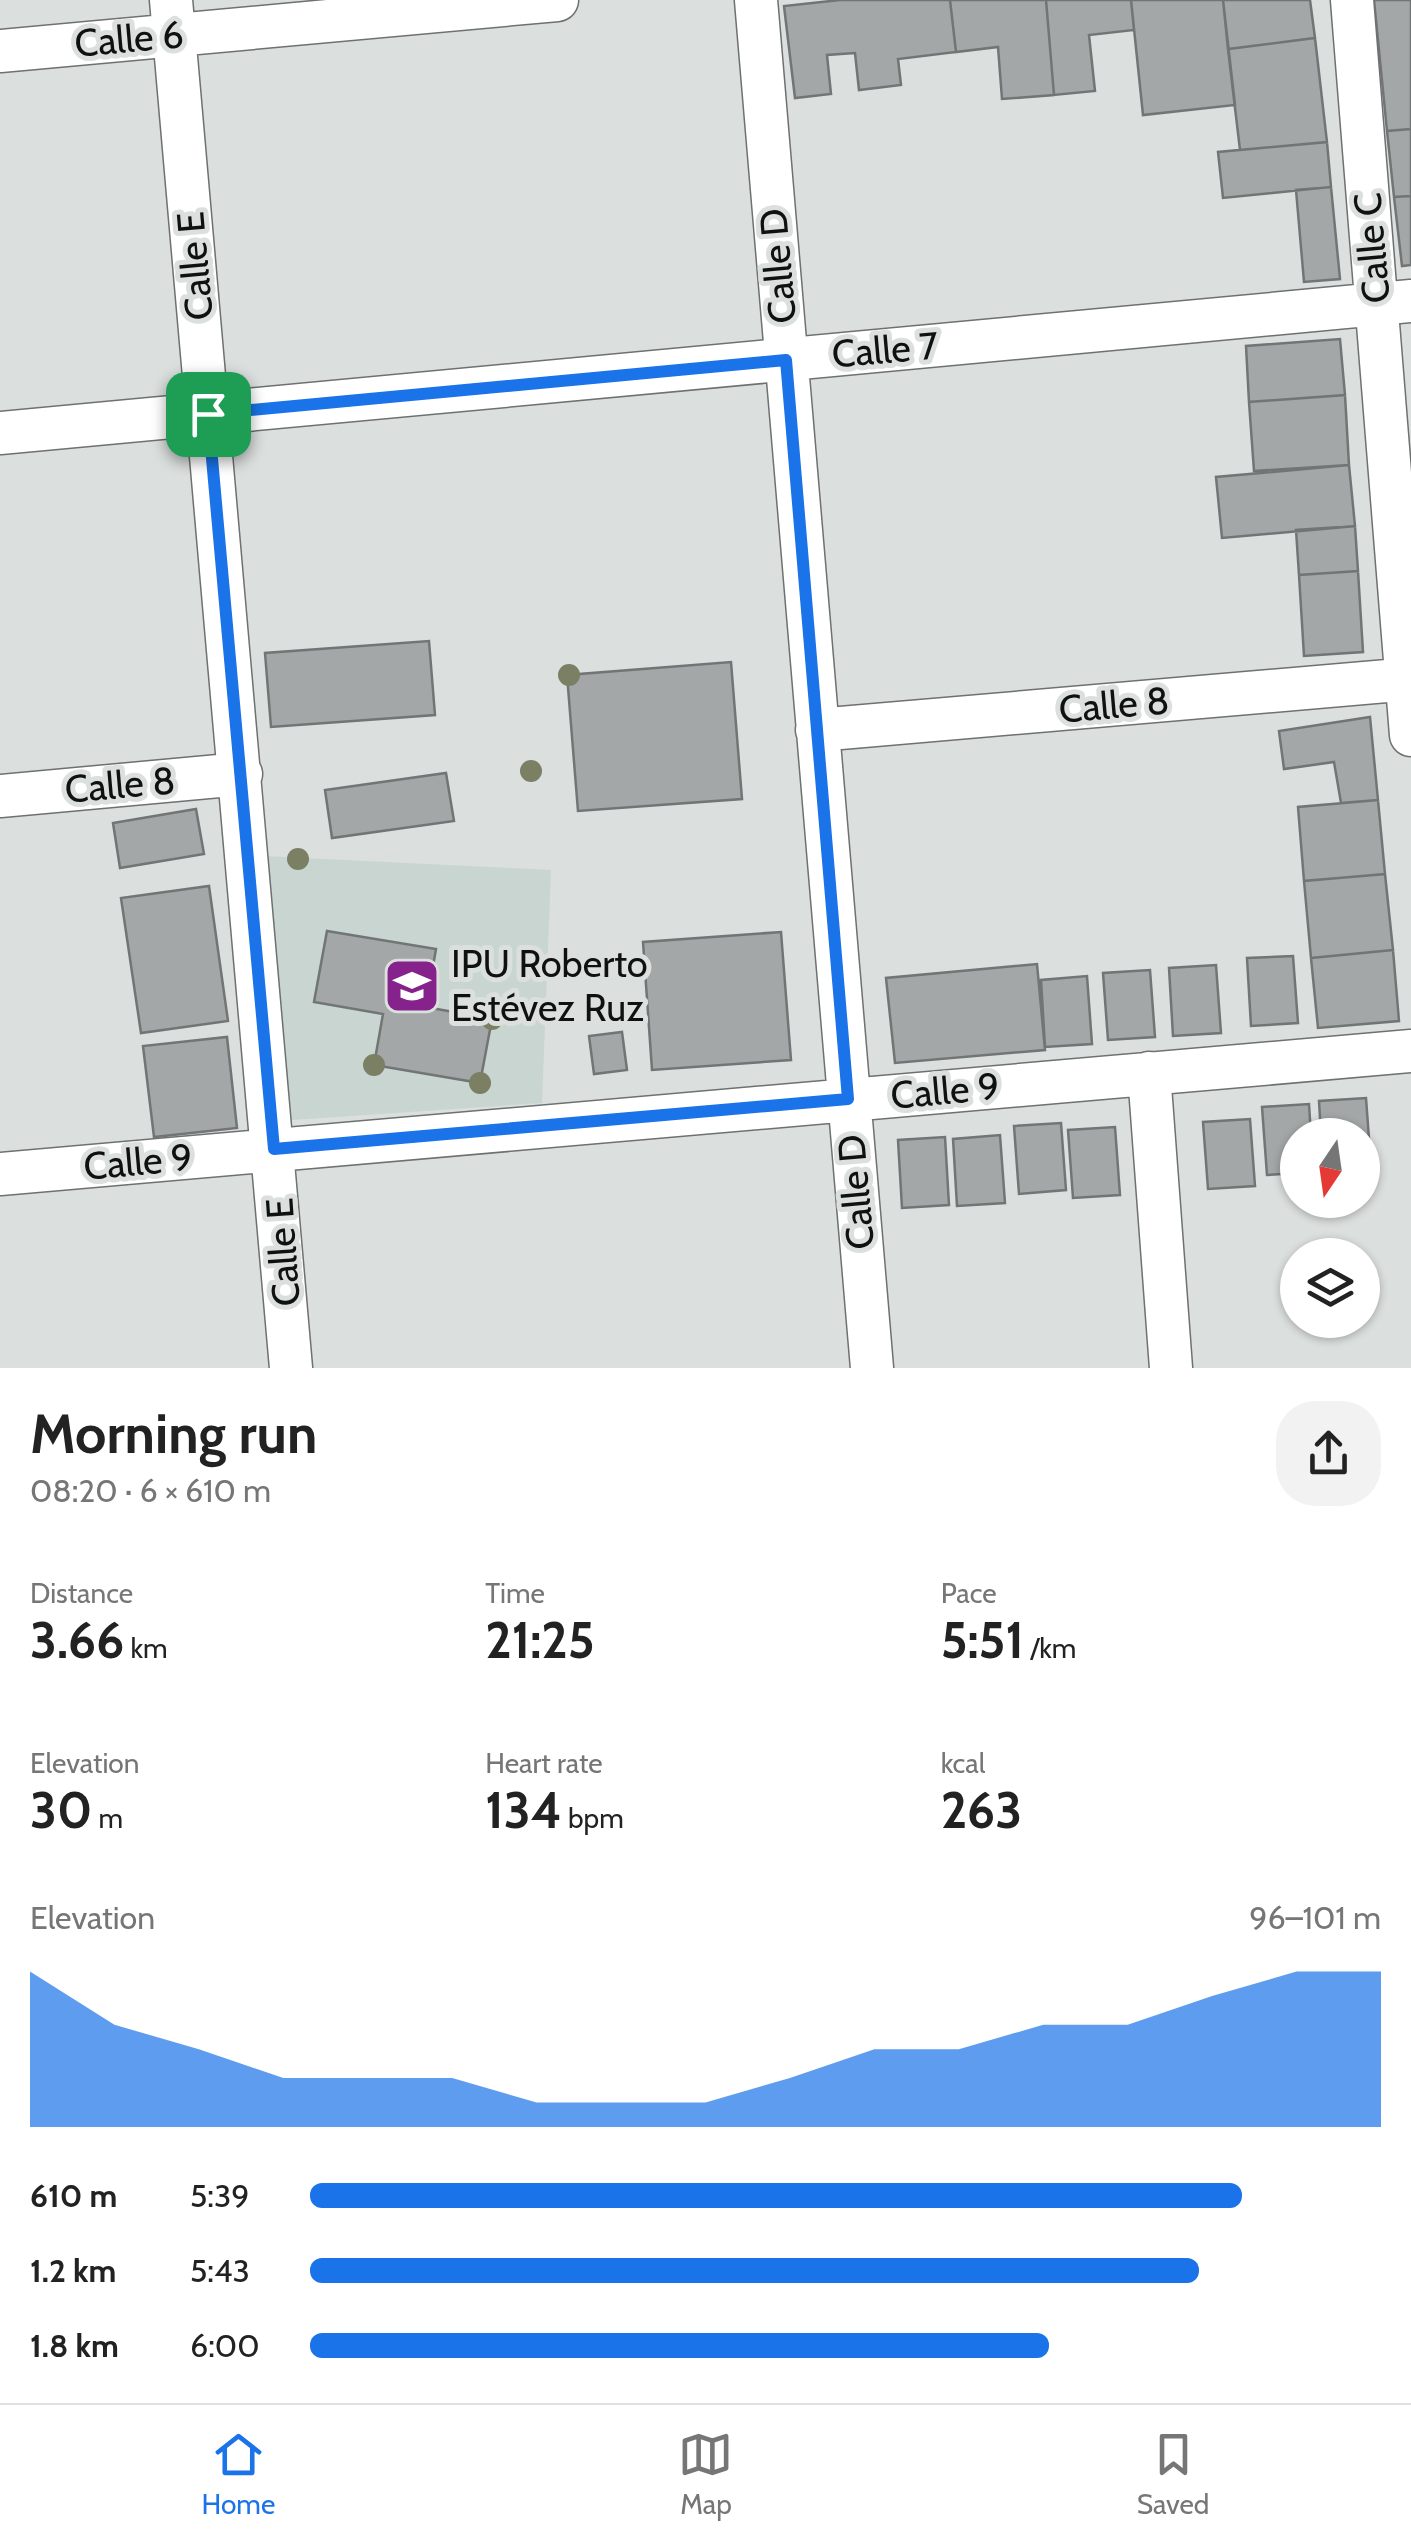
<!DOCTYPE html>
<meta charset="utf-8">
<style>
:root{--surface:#fff;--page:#f2f2f2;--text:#222;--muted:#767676;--line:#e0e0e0;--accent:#1a73e8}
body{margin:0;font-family:Cabin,sans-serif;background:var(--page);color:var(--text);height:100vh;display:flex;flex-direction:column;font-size:38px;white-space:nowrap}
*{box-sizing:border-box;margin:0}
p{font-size:32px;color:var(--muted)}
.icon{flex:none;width:55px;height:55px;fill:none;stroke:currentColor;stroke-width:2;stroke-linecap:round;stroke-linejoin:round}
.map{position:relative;height:1368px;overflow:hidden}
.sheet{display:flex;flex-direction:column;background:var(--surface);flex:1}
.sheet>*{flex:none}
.needle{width:65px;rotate:193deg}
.controls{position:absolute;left:1280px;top:1118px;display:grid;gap:20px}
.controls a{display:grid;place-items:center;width:100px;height:100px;border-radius:50%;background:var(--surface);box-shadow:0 2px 8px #0004;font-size:50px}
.pin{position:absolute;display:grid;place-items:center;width:85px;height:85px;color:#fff;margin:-42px;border-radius:20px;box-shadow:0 5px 15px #0006}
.round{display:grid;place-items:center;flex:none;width:105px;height:105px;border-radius:40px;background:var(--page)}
.headline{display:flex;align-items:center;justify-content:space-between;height:170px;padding:0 30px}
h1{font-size:55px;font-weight:700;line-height:75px}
.stats{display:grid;grid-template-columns:repeat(3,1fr);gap:15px;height:170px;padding:10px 30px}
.stats div{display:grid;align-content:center}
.stats b{font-size:50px;font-weight:700}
.stats small{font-size:28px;font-weight:400}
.stats p{font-size:28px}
.chart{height:280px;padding:20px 30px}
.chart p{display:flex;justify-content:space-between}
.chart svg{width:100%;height:180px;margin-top:10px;fill:var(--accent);opacity:.7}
ul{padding:0 30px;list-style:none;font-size:32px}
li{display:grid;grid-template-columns:160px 120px 1fr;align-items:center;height:75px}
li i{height:25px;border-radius:12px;background:var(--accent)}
.menu{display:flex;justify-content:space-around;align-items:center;height:140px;border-top:2px solid var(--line);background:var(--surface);font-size:28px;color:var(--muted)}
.menu a{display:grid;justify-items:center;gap:5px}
.menu .current{color:var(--accent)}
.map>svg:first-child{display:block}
.built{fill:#c9d5d1}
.building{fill:#a3a7a8;stroke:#717575;stroke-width:2.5}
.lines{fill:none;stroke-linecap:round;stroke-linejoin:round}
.minor-casing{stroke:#6d7170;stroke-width:45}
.minor{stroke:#fff;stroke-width:42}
.tree{fill:#7b7f64}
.route-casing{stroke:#fff;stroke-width:20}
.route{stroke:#1a73e8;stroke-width:12}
.labels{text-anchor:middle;stroke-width:10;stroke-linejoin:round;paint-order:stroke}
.street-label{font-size:38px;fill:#0f1010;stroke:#dbdfde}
.poi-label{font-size:38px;fill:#0f1010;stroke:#dbdfde;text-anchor:start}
</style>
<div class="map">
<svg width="1411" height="1368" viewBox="0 0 1411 1368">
<rect width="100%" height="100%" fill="#dbdfde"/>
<path class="built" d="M263 856 551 870 542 1103 292 1120Z"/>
<path class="building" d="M840 0H950L956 52 898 59 901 85 859 90 855 53 827 55 831 94 795 98 784 6Z
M950 0H1046L1054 95 1002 99 998 47 956 52Z
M1046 0H1131L1134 30 1089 35 1095 91 1054 95Z
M1131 0H1223L1235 105 1143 115Z
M1223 0H1310L1315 38 1228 49Z
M1374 0H1411V129L1387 131Z
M1315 38 1327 142 1240 150 1228 49Z
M1411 129V196L1394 197 1387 131Z
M1327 142 1331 187 1223 198 1218 152Z
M1331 187 1340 279 1304 282 1296 190Z
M1411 196V265L1402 266 1394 197Z
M1340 339 1345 395 1249 402 1246 346Z
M1345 395 1349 465 1254 471 1249 402Z
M1349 465 1355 526 1222 538 1216 477Z
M1355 526 1358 571 1299 575 1296 530Z
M1358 571 1363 652 1304 656 1299 575Z
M429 641 435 715 271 727 265 653Z
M731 662 742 799 578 811 567 675Z
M1370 717 1378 800 1341 803 1334 762 1284 769 1279 731Z
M446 773 454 821 332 838 325 790Z
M1378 800 1385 874 1304 881 1298 807Z
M196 809 204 854 120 868 113 823Z
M1385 874 1393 950 1311 958 1304 881Z
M209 886 228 1021 141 1033 121 898Z
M327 931 436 949 426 1007 492 1019 480 1083 374 1065 383 1014 314 1002Z
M781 932 791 1060 652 1070 643 942Z
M1393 950 1399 1021 1318 1028 1311 958Z
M1293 956 1298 1023 1251 1026 1247 958Z
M1037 964 1045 1050 895 1063 886 978Z
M1216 965 1221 1033 1173 1036 1169 968Z
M1150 970 1155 1037 1108 1040 1103 973Z
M1087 976 1092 1044 1045 1047 1041 980Z
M622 1032 627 1070 594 1074 589 1036Z
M227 1037 237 1128 154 1137 143 1046Z
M1366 1098 1371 1166H1362V1135H1321L1319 1101Z
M1309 1104 1311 1135H1298V1173L1267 1175 1262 1107Z
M1250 1119 1255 1186 1208 1189 1203 1122Z
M1061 1123 1066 1190 1019 1194 1014 1126Z
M1115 1127 1120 1195 1073 1198 1068 1130Z
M1000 1135 1005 1203 957 1206 953 1139Z
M945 1137 949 1205 902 1208 898 1140Z"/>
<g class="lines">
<g class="minor-casing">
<path id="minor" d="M171 0 291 1368
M756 0 872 1368
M1352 0 1411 735
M0 51 557 0
M0 433 1411 301
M817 730 1411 679
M0 796 241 774
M1149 1073 1171 1368
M0 1174 1411 1051"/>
</g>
<use href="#minor" class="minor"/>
</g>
<g class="tree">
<circle cx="569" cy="675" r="11"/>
<circle cx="531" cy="771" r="11"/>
<circle cx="298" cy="859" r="11"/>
<circle cx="492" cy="1019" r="11"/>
<circle cx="374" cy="1065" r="11"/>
<circle cx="480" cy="1083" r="11"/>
</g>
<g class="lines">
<g class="route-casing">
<path id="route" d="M786 360 848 1099 274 1149 208 414Z"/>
</g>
<use href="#route" class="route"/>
</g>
<defs>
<g id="school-square" transform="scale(2.875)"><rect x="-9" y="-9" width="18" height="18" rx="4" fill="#85228b" stroke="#dbdfde"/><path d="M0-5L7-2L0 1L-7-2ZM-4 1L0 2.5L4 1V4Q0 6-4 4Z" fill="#fff"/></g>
</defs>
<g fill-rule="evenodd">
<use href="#school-square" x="412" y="986"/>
</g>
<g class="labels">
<g class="street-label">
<text transform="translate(129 39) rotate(-5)" y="13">Calle 6</text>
<text transform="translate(1372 248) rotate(-95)" y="13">Calle C</text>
<text transform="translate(195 266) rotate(-95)" y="13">Calle E</text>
<text transform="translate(778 266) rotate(-95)" y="13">Calle D</text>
<text transform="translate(885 350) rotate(-5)" y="13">Calle 7</text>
<text transform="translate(1114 705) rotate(-5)" y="13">Calle 8</text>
<text transform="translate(120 785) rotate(-5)" y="13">Calle 8</text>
<text transform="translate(945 1091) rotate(-5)" y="13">Calle 9</text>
<text transform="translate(138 1162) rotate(-5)" y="13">Calle 9</text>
<text transform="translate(856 1192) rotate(-95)" y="13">Calle D</text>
<text transform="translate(283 1252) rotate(-94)" y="13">Calle E</text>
</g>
<g class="poi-label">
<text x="451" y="977">IPU Roberto<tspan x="451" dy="44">Estévez Ruz</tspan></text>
</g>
</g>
</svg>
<div class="controls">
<a><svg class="needle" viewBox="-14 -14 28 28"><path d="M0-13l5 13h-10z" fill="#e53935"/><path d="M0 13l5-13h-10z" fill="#767676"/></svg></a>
<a><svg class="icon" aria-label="layers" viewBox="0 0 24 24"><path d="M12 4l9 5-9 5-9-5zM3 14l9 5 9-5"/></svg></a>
</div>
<div class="pin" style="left:208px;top:414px;background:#1e9e55"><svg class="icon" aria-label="arrive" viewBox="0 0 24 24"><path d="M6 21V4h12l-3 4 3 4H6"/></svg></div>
</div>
<section class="sheet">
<div class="headline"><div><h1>Morning run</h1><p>08:20 · 6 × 610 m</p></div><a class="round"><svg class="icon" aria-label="share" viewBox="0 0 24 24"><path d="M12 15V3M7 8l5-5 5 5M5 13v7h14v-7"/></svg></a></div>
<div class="stats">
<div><p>Distance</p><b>3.66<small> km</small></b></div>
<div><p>Time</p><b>21:25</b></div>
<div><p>Pace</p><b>5:51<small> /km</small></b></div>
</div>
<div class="stats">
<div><p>Elevation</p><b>30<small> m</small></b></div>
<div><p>Heart rate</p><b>134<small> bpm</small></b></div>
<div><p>kcal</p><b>263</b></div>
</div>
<div class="chart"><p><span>Elevation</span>96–101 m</p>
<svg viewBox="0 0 160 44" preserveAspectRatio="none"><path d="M0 44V6L10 19L20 25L30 32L40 32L50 32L60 38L70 38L80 38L90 32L100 25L110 25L120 19L130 19L140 12L150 6L160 6V44z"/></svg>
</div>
<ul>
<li><b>610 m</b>5:39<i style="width:87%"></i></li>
<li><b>1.2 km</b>5:43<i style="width:83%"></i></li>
<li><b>1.8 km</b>6:00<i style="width:69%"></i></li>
</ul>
</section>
<nav class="menu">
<a class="current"><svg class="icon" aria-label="home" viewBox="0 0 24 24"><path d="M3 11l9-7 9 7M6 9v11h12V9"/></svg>Home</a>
<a><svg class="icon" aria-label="map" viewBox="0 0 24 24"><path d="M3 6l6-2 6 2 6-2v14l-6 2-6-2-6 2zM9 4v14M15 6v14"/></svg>Map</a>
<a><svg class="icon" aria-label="saved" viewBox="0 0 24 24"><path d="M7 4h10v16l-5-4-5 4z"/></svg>Saved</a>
</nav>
